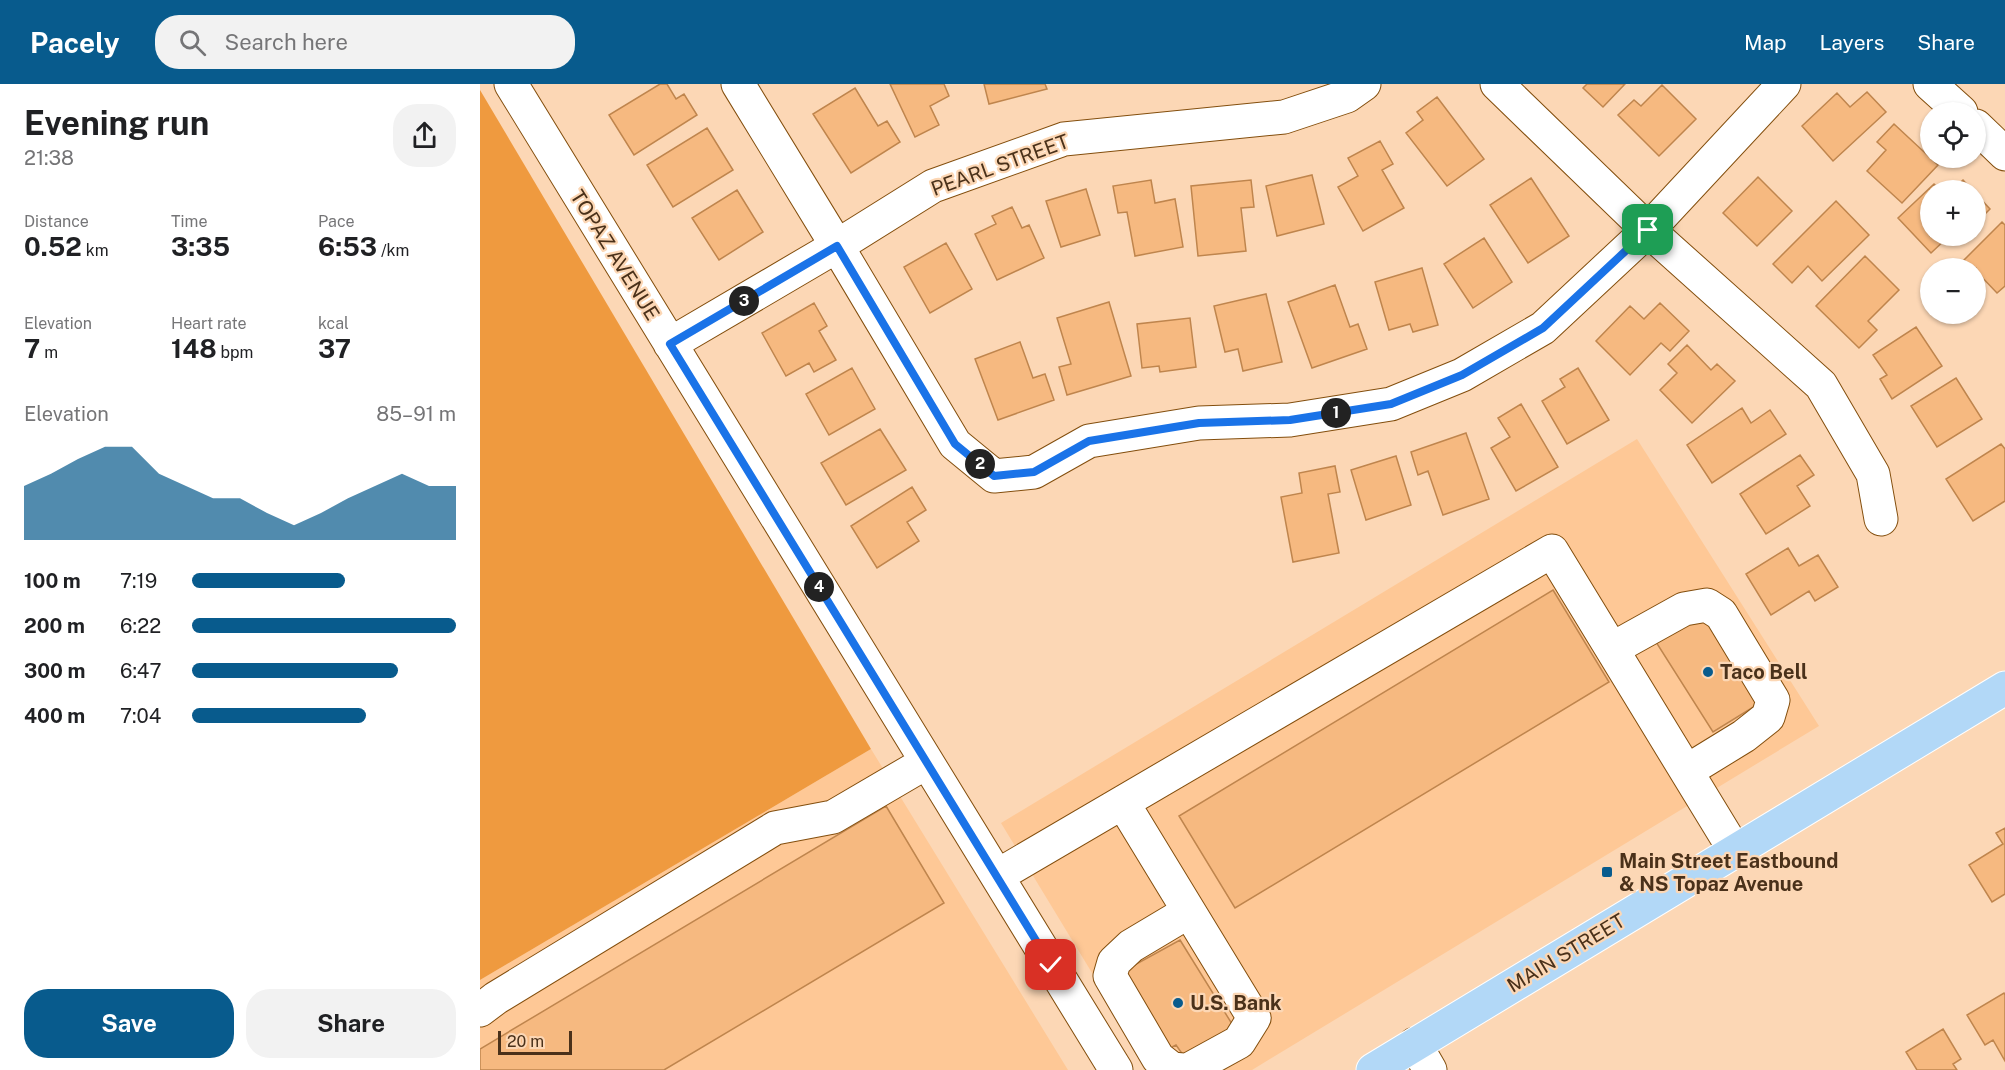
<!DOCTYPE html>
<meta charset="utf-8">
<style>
:root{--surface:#fff;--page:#f2f2f2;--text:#202124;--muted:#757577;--accent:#085b8d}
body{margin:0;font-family:"Public Sans",sans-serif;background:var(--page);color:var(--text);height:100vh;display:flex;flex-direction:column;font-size:22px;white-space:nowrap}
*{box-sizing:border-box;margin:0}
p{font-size:20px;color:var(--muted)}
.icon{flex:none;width:33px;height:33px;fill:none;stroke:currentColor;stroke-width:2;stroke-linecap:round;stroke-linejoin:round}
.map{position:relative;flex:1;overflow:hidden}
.drawer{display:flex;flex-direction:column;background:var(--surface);width:480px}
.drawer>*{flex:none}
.tools{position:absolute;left:1440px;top:18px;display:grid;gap:12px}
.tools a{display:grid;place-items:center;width:66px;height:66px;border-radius:50%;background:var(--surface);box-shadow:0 2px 4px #0004;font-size:30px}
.scale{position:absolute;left:18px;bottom:15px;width:74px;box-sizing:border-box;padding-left:6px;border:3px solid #4a311a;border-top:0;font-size:16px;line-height:21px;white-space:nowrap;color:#4a311a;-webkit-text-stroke:4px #fcd7b5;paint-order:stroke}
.pin{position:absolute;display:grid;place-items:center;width:51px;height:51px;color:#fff;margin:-26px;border-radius:12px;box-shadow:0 3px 9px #0006}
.km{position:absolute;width:30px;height:30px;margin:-15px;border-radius:50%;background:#222;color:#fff;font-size:16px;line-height:30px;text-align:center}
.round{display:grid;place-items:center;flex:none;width:63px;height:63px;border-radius:24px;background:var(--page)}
.overview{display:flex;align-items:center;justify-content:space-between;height:102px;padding:0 24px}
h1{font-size:33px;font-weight:700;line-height:45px}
.metrics{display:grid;grid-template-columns:repeat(3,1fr);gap:9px;height:102px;padding:6px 24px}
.metrics div{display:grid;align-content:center}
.metrics b{font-size:26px;font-weight:700}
.metrics small{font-size:16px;font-weight:400}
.metrics p{font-size:16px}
.chart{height:168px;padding:12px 24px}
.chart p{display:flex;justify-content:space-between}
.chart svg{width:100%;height:108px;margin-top:6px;fill:var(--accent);opacity:.7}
.action{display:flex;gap:12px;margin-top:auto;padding:12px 24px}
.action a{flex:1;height:69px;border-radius:24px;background:var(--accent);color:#fff;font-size:24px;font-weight:700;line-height:69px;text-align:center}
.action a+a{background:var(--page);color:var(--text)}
ul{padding:0 24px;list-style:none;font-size:20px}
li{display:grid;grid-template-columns:96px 72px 1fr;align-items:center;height:45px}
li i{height:15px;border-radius:8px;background:var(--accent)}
header{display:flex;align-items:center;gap:36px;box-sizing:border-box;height:84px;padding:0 30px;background:var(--accent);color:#fff}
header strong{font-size:28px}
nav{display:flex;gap:33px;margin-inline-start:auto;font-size:21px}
.search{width:420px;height:54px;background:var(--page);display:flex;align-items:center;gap:15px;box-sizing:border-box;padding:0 21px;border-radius:24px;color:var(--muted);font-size:22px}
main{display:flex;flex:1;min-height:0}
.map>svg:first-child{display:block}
.built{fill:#fec896}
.grass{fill:#ef9a3f}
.building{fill:#f6b980;stroke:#bf854d;stroke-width:1.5}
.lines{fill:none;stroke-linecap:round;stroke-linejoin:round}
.minor-casing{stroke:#834e0d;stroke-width:35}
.major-casing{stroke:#fff;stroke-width:35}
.minor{stroke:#fff;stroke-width:33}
.major{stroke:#b2d8f7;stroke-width:33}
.route-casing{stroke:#fff;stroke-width:12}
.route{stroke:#1a73e8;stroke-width:8}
.poi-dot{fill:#085b8d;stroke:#fcd7b5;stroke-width:2}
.labels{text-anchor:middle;stroke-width:4.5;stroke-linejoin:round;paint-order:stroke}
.street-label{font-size:20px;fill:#4a311a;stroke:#fcd7b5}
.poi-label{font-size:20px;font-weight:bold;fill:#4a311a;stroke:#fcd7b5;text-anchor:start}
</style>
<header>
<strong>Pacely</strong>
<div class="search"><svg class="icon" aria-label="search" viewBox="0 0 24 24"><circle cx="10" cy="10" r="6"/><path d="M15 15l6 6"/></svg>Search here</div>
<nav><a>Map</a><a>Layers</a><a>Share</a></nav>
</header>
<main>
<section class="drawer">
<div class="overview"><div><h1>Evening run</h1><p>21:38</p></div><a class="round"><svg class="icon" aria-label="share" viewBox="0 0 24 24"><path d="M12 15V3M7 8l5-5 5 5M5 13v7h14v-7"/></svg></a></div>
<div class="metrics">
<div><p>Distance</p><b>0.52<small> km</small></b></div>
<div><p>Time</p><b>3:35</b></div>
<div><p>Pace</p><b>6:53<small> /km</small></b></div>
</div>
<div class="metrics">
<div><p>Elevation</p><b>7<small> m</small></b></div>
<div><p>Heart rate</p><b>148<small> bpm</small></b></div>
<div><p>kcal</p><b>37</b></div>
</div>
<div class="chart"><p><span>Elevation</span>85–91 m</p>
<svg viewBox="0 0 160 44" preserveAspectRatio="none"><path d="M0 44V22L10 17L20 11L30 6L40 6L50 17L60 22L70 27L80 27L90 33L100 38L110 33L120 27L130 22L140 17L150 22L160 22V44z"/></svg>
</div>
<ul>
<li><b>100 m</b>7:19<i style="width:58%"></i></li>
<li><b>200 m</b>6:22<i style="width:100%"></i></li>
<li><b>300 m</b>6:47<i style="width:78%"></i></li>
<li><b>400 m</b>7:04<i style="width:66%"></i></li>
</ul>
<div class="action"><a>Save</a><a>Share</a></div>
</section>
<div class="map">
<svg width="1525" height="986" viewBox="0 0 1525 986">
<rect width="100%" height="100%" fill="#fcd7b5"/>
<path class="built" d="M1157 355 1339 642 772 986H671L521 739Z
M391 665 588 986H0V896Z"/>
<path class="grass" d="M0 6 391 665 0 896Z"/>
<path class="building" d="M180 0H187L196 15 204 10 217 31 154 71 129 31Z
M410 0H464L469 12 450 22 459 41 435 53Z
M504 0H565L567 5 509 20Z
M1107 0H1145L1123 23 1103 4Z
M1182 1 1216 35 1179 72 1138 31 1154 16 1161 22Z
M375 4 398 42 407 37 420 58 371 89 333 30Z
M1387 8 1406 28 1353 77 1322 42 1357 9 1370 23Z
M957 13 1004 75 967 102 926 49 943 36 937 28Z
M1414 40 1458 81 1422 119 1387 87 1406 66 1397 58Z
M227 44 253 86 193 123 167 81Z
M900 57 913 80 902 86 924 124 883 147 858 103 878 92 868 74Z
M832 91 844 140 797 152 786 102Z
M1278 93 1312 127 1277 162 1243 129Z
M1051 94 1089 152 1048 179 1010 121Z
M671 96 675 119 695 115 703 163 655 172 647 128 638 129 633 102Z
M771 96 774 123 761 124 766 167 718 172 711 102Z
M1483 96 1492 106H1472Z
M1454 100 1460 106H1450V152H1469L1451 169 1418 134Z
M606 105 620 151 581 163 566 117Z
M257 106 283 148 239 176 212 134Z
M1496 110 1510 125 1496 139Z
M1356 117 1389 151 1342 197 1328 182 1312 199 1293 180Z
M532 123 542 144 549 141 564 174 517 196 495 150 516 140 512 132Z
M1522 138 1525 141V202L1517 209 1496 187V184H1493L1484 176Z
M1004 154 1032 198 993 224 964 180Z
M466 159 492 205 450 229 424 183Z
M1385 172 1419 206 1388 237 1397 246 1379 264 1336 222Z
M942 184 958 241 933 248 930 240 909 246 895 198Z
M855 201 870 243 878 240 887 265 832 284 808 218Z
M786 210 802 278 763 287 758 265 745 268 734 222Z
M629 218 651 292 587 311 579 283 591 280 577 234Z
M334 219 347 242 339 247 356 276 334 288 329 279 306 292 282 249Z
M1180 219 1209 247 1190 267 1181 259 1150 291 1116 257 1150 222 1164 235Z
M710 234 716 283 680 288 679 282 662 284 657 240Z
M1436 243 1462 282 1412 315 1400 295 1407 291 1393 271Z
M540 258 553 294 565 290 574 316 518 336 495 275Z
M1207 261 1231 286 1237 280 1255 297 1212 339 1180 306 1197 289 1188 280Z
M372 284 395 325 349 351 326 310Z
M1098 284 1129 336 1087 360 1062 317 1085 303 1080 295Z
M1476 294 1502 335 1457 363 1431 322Z
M1041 320 1078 383 1036 407 1011 364 1030 353 1018 334Z
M1262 324 1271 339 1290 326 1306 350 1232 399 1207 361Z
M400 345 426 386 366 421 341 379Z
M986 349 1009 415 963 431 948 387 938 391 931 368Z
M1521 360 1525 365V417L1493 437 1466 395Z
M1320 371 1334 391 1317 402 1330 422 1286 450 1260 410Z
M916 372 931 421 886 436 871 386Z
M855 382 860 408 848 410 859 469 813 478 801 413 822 409 819 389Z
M432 403 446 426 427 438 439 457 397 484 371 442Z
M1308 464 1319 482 1338 471 1358 503 1335 517 1329 507 1291 531 1266 490Z
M1073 506 1129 598 755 824 699 732Z
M1224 528 1280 619 1233 648 1176 558Z
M406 722 464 819 184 986H0V965Z
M1525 744V810L1512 818 1489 781 1523 760 1516 749Z
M700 856 757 948 708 978 696 961 686 966 638 890Z
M1524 909 1525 911V977L1513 956 1505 961 1487 931Z
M1463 945 1481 975 1473 980 1477 986H1437L1426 968Z"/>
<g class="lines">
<g class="minor-casing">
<path id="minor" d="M31 0 636 986
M258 0 357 162 475 360 514 392 554 388 609 357 719 339 810 336 911 320 982 291 1063 244 1168 146 1304 0
M1017 0 1168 146 1341 301 1393 390 1401 435
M1450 0 1481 28
M1496 42 1525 70
M190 260 357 162 453 102 584 55 804 33 867 12 884 0
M1132 565 1204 525 1227 521 1241 530 1293 616 1288 633 1264 652 1207 687
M643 719 774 934 759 958 708 986
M517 792 1072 467 1255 767
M0 926 16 914 295 744 353 733 447 678
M935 960 950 986
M703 986 692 985 678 974 630 892 634 878 651 862 708 828"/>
</g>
<g class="major-casing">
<path id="major" d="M893 986 1525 604"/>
</g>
<use href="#minor" class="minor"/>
<use href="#major" class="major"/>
</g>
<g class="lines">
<g class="route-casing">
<path id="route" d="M571 881 190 260 357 162 475 360 514 392 554 388 609 357 719 339 810 336 911 320 982 291 1063 244 1168 146"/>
</g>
<use href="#route" class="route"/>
</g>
<g class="poi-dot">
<circle cx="1228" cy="588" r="6"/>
<rect x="1121" y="782" width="12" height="12" rx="3"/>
<circle cx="698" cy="919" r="6"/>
</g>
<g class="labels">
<g class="street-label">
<text transform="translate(520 81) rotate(-20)" y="7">PEARL STREET</text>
<text transform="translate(135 171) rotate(58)" y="7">TOPAZ AVENUE</text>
<text transform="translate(1086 869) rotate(-31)" y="7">MAIN STREET</text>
</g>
<g class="poi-label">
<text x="1240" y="595">Taco Bell</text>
<text x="1139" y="784">Main Street Eastbound<tspan x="1139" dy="23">&amp; NS Topaz Avenue</tspan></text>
<text x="710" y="926">U.S. Bank</text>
</g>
</g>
</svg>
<div class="tools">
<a><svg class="icon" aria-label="locate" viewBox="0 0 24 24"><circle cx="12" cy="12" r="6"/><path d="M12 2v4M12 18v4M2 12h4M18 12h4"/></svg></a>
<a>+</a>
<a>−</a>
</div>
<div class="scale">20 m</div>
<div class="pin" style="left:1168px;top:146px;background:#1e9e55"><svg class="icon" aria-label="arrive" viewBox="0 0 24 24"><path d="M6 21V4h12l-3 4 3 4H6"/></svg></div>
<div class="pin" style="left:571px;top:881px;background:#d93025"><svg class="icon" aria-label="check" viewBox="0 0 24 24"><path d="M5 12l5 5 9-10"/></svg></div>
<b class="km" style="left:856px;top:329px">1</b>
<b class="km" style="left:500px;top:380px">2</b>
<b class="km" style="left:264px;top:217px">3</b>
<b class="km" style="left:339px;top:503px">4</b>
</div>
</main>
